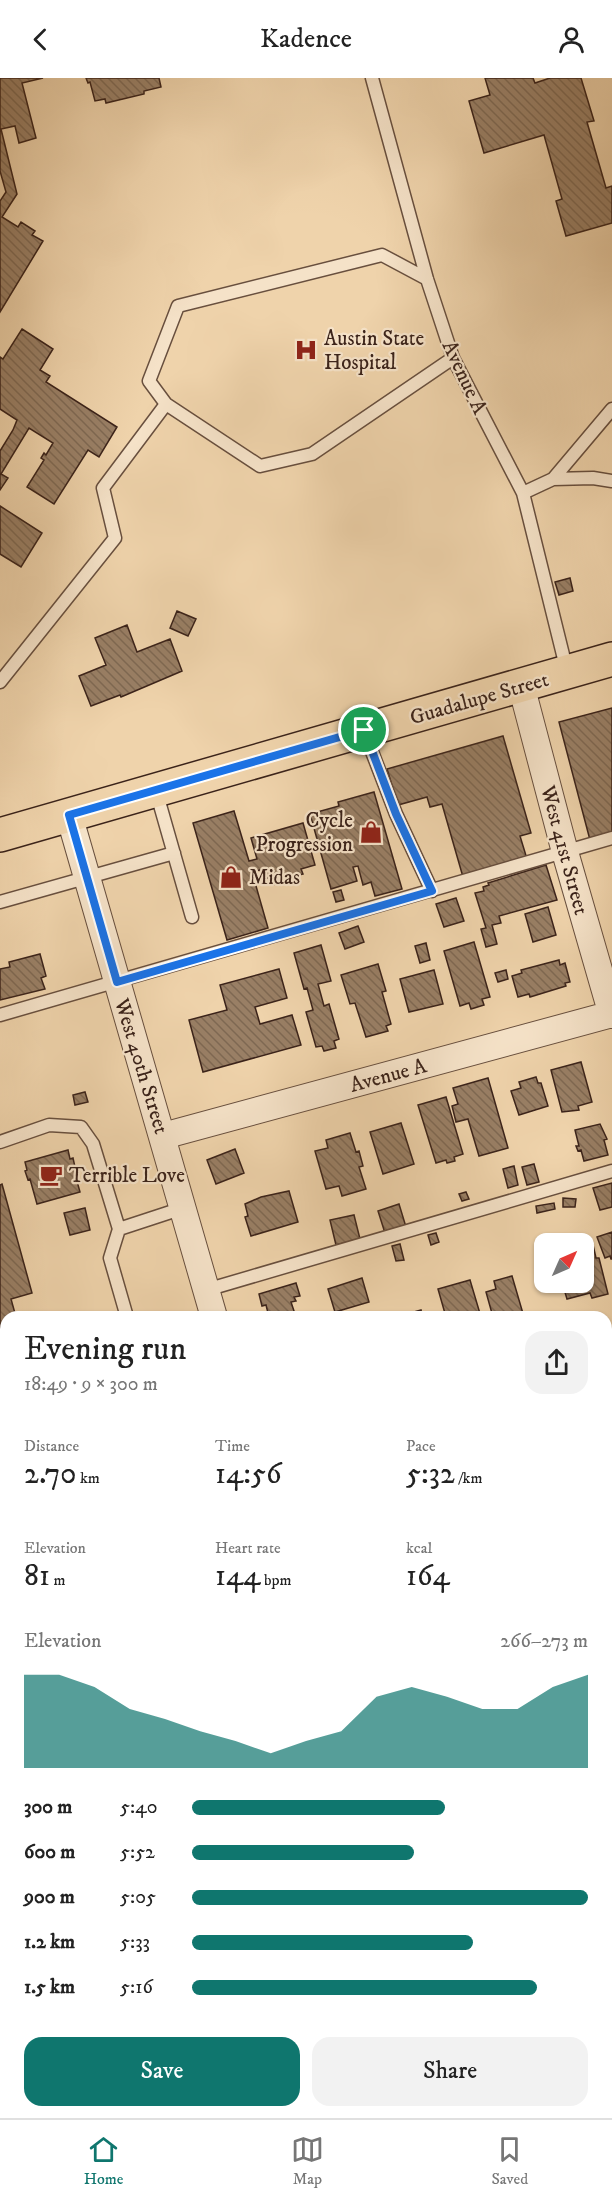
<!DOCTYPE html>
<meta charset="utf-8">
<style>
:root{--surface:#fff;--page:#f2f2f2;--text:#222;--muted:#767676;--line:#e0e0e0;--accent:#0f766e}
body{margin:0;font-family:"IM FELL DW Pica",serif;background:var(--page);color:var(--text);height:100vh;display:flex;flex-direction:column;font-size:22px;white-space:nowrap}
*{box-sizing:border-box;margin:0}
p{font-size:20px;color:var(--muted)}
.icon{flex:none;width:33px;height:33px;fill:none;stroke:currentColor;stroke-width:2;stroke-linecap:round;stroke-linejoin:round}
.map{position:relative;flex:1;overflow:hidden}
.details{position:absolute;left:0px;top:1233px;width:612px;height:807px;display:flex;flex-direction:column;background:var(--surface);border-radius:18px 18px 0 0;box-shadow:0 2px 4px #0004}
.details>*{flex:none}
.needle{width:39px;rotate:45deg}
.tools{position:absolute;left:534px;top:1155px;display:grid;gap:12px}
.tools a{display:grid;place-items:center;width:60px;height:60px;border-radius:12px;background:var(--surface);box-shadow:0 2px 4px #0004;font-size:30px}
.pin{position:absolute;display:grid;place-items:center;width:51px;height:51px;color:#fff;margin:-26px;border:3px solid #fff;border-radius:50%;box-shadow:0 2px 6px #0007}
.round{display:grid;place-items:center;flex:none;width:63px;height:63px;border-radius:18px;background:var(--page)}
.summary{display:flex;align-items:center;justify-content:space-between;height:102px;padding:0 24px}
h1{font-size:33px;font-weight:600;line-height:45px}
.figures{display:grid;grid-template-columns:repeat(3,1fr);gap:9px;height:102px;padding:6px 24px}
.figures div{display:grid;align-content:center}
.figures b{font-size:30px;font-weight:600}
.figures small{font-size:16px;font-weight:400}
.figures p{font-size:16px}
.chart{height:168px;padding:12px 24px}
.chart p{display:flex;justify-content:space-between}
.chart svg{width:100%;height:108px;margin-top:6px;fill:var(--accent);opacity:.7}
.action{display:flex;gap:12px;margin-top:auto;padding:12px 24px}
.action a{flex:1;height:69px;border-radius:18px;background:var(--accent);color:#fff;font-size:24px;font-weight:600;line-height:69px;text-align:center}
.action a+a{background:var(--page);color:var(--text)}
ul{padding:0 24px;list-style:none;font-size:20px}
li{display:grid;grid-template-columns:96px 72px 1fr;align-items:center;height:45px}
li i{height:15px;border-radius:8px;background:var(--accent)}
header{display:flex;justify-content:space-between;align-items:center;height:78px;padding:0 24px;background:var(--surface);font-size:27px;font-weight:600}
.menu{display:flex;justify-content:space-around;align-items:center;height:84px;border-top:2px solid var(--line);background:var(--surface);font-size:16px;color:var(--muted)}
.menu a{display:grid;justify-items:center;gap:3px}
.menu .active{color:var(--accent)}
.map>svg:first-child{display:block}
.building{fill:url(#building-back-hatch);stroke:#3b231a;stroke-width:1.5}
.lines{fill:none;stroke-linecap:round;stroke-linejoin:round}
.lane-casing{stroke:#684f3e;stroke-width:15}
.street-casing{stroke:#684f3e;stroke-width:28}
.primary-casing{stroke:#3b231a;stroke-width:36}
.lane{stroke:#f5e2c8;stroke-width:12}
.street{stroke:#f5e2c8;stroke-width:26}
.primary{stroke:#efd3ab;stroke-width:33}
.route-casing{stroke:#fff;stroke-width:12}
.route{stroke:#1a73e8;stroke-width:8}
.labels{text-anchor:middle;stroke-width:4.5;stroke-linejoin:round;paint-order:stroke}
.poi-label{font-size:21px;fill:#3b231a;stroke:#f5e2c8;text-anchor:start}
.street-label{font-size:21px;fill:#3b231a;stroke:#f5e2c8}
</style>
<header><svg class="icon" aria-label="back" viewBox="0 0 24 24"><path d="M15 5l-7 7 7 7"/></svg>Kadence<svg class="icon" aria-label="person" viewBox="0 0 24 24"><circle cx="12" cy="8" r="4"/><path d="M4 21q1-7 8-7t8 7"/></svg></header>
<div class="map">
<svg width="612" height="2040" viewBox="0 0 612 2040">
<defs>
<pattern id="building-back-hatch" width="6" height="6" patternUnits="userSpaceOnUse" patternTransform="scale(1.5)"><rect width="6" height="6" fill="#997f65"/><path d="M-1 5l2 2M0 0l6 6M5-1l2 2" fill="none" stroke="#7e6852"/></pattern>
</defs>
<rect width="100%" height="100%" fill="#efd3ab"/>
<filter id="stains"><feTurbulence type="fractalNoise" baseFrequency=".00333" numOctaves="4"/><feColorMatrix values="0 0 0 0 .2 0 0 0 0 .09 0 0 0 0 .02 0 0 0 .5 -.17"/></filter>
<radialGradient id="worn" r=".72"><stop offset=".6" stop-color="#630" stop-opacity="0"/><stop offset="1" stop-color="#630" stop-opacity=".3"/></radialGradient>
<path class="building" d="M0 0H43L22 5 36 60 19 65 15 48 1 51 17 116 2 139 18 149 21 144 35 153 32 157 43 163 0 234V123L6 114 0 93Z
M86 0H159L161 9 144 13V16L106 25 105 21 95 23 90 4 88 5Z
M485 0H533L535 5 550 0H581L594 43 587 44 606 110 612 108V145L566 158 556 123 562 121 544 57 484 75 469 23 490 17Z
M22 251 53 271 40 292 50 298 46 304 117 349 99 379 88 372 54 426 27 409 44 382 41 380 44 375 46 377 53 365 29 350 1 396 8 400 0 412V373L13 352 17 342 0 331V279L3 281Z
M0 428 42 455 21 489 0 476Z
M570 500 573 513 559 517 555 504Z
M177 533 196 541 188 558 170 550Z
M127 547 137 574 170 561 182 593 121 619 120 617 91 628 79 598 106 587 95 560Z
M612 630V756L590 762 559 644Z
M503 658 531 755 520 758 527 781 463 799 442 726 430 729 427 719 398 727 387 691Z
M374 714 402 811 375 818 371 804 363 807 358 788 353 789 357 803 331 811 310 736 339 728 338 724Z
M234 733 249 783 257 781 251 760 303 745 315 787 301 791 303 796 299 797V799L272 807 269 799 263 802 260 792 252 794 268 850 227 862 193 745Z
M546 787 557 822 499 838 501 845 492 847 497 866 486 869 481 851 486 850 475 815 484 813 483 809 489 807 488 805Z
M341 812 344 822 336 824 333 814Z
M456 820 464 843 444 849 436 826Z
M548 829 556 857 533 864 525 836Z
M358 848 364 864 345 871 339 855Z
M474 864 490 919 482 921 484 927 471 931 469 925 460 928 444 873Z
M426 865 430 882 420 885 415 868Z
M321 867 331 903 318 906 324 928 329 926 339 961 334 963 336 970 324 973 322 968 316 969 306 934 313 932 307 910 304 911 294 875Z
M40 876 46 898 41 900 45 911 0 922V891L10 889 9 884Z
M559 882 560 887 565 885 570 904 565 905 566 908 530 919 529 916 518 919 512 898 522 895 521 892Z
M378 886 386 913 382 914 391 946 386 948 388 953 366 959 355 925 350 926 341 897Z
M279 891 287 920 255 929 260 946 292 937 301 967 203 994 189 942 227 932 220 907Z
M434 892 443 926 409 934 400 901Z
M506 892 508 901 498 904 495 895Z
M581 984 592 1024 578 1028 579 1032 562 1034 551 992Z
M536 999 538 1005H541L548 1028 519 1037 511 1013 521 1010 519 1004Z
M488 1000 508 1070 479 1078 468 1041 456 1044 452 1028 458 1026 453 1010Z
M85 1014 88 1024 75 1027 73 1017Z
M446 1019 463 1076 454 1079 455 1083 447 1085 446 1082 436 1085 418 1027Z
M401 1045 414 1086 383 1096 370 1054Z
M600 1046 607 1061 604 1062 608 1077 584 1083 581 1072 578 1073 576 1068H579L575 1052Z
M350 1055 356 1074 359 1073 363 1088 359 1089 366 1111 342 1118 339 1108 326 1111 315 1073 328 1070 326 1062Z
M235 1071 244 1095 216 1106 207 1082Z
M68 1072 70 1081 73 1080 75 1089H73L80 1114 37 1126 30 1101 28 1102 25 1093 27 1092 25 1084Z
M534 1086 539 1104 527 1107 522 1089Z
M514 1088 518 1107 508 1110 503 1091Z
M612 1105V1129L600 1132 593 1110Z
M2 1106 32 1215 11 1221 16 1239H6V1307L0 1308V1107Z
M289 1113 298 1144 251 1158 245 1139 248 1138 245 1126 261 1119Z
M466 1114 469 1121 462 1123 459 1116Z
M563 1120 576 1121 575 1129H563Z
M554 1125 555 1131 537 1135 536 1128Z
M399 1126 406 1149 385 1155 378 1133Z
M85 1130 90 1152 70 1157 64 1135Z
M354 1137 360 1161 336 1167 330 1142Z
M612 1154V1181H611L610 1178 605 1180 597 1159Z
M436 1155 439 1164 431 1167 428 1157Z
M400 1166 404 1182 396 1183 392 1168Z
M593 1167 596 1180H599L608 1216 592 1220 590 1215 567 1221 562 1204H584V1169Z
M512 1198 524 1239H493L486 1214 496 1211 494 1203Z
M362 1200 369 1224 335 1234 328 1211Z
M470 1202 481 1239H446L438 1211Z
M296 1205 300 1218 294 1219 296 1223 291 1224 296 1239H269L266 1227 262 1228 259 1216Z
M421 1232 422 1237 428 1235 430 1239H403V1237Z
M612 1330V1387L610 1388 606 1374V1332Z
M606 1502 607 1506 612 1504V1548L606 1549Z
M6 1513V1533L1 1515Z
M1 1574 6 1590V1611L0 1612Z
M6 1649V1678L0 1679V1651Z
M6 1682V1744L0 1746V1683Z
M612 1719V1764L606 1766V1721Z
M6 1849V1912L0 1914V1850Z
M612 1855V1908L611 1904 606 1905V1857Z
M6 1920V1949L0 1951V1921Z
M6 1985V2015L0 2016V1987Z
M612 2011V2040H592L590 2034H606V2013Z
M119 2034H155L156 2039 121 2040Z
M552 2034H578L580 2040H545L553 2036Z"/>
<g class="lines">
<g class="lane-casing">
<path id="lane" d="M372 0 427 201 453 280 523 415 567 593
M166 326 149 303 178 228 382 177 427 201
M553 401 612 331
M523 415 553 401 593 400 612 403
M0 604 115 460 103 410 166 326 260 388 312 376 453 280
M364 653 396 736 432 813
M156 713 192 839
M0 824 174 775
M0 937 612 760
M0 1064 49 1047 81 1049 93 1066 119 1151 110 1180 127 1239
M119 1151 183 1130
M206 1212 612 1093
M606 1464 612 1462
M0 1638 6 1636
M606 1792 612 1790
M0 1971 6 1969
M89 2034 91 2040"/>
</g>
<g class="street-casing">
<path id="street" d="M521 607 565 774 612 937
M69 737 214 1239
M163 1058 612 936
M606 1279 612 1278
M0 1456 6 1454
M606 1627 612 1626
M0 1802 6 1801
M606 1959 612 1957
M439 2034 441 2040
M322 2040 343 2034"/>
</g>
<g class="primary-casing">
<path id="primary" d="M0 757 612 581"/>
</g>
<use href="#lane" class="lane"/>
<use href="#street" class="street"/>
<use href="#primary" class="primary"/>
</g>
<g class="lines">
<g class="route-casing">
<path id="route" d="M364 652 396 736 432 813 117 904 69 737Z"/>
</g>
<use href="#route" class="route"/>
</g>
<defs>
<g id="hospital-bare" transform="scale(1.8)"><path d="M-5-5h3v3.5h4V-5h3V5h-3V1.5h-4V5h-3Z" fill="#8f2418" stroke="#f5e2c8" stroke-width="2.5" paint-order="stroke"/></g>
<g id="shop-bare" transform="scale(1.8)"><path d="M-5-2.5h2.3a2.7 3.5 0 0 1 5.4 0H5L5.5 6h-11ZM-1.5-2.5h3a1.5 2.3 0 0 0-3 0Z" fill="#8f2418" stroke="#f5e2c8" stroke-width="2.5" paint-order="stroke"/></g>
<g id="cafe-bare" transform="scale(1.8)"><path d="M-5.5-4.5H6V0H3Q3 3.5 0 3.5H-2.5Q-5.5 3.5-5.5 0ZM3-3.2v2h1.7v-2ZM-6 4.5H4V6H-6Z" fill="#8f2418" stroke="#f5e2c8" stroke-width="2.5" paint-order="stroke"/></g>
</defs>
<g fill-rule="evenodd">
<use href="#hospital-bare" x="306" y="272"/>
<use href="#shop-bare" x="371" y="754"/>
<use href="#shop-bare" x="231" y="799"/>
<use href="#cafe-bare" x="51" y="1097"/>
</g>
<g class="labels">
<g class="poi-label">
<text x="324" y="267">Austin State<tspan x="324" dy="24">Hospital</tspan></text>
<text x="353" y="749" text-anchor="end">Cycle<tspan x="353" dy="24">Progression</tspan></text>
<text x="249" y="806">Midas</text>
<text x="69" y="1104">Terrible Love</text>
</g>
<g class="street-label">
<text transform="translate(465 299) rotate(65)" y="7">Avenue A</text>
<text transform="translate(479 620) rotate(-16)" y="7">Guadalupe Street</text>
<text transform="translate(565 772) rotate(75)" y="7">West 41st Street</text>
<text transform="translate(142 988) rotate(73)" y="7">West 40th Street</text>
<text transform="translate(388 997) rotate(-15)" y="7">Avenue A</text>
</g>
</g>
<rect width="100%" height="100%" filter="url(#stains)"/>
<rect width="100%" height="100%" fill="url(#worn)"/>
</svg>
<div class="tools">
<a><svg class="needle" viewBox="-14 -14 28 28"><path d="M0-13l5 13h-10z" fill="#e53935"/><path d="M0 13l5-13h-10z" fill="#767676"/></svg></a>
</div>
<div class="pin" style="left:364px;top:652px;background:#1e9e55"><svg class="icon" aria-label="arrive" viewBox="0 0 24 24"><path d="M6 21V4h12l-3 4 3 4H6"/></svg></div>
<section class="details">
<div class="summary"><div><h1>Evening run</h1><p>18:49 · 9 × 300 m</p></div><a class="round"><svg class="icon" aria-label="share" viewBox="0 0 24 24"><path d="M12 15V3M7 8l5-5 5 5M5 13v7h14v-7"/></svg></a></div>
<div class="figures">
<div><p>Distance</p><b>2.70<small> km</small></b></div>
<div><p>Time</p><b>14:56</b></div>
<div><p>Pace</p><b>5:32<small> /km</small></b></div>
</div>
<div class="figures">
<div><p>Elevation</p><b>81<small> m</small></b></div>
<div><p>Heart rate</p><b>144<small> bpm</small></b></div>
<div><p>kcal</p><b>164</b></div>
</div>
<div class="chart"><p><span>Elevation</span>266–273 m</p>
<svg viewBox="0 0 160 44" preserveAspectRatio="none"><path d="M0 44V6L10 6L20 11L30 20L40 24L50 29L60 33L70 38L80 33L90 29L100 15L110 11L120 15L130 20L140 20L150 11L160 6V44z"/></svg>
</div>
<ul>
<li><b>300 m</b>5:40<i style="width:64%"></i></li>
<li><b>600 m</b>5:52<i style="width:56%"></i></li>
<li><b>900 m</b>5:05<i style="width:100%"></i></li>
<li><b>1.2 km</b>5:33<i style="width:71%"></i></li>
<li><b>1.5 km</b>5:16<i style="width:87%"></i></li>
</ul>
<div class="action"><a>Save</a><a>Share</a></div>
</section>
</div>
<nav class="menu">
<a class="active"><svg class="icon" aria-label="home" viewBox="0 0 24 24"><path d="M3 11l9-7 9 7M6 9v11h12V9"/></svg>Home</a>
<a><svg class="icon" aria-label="map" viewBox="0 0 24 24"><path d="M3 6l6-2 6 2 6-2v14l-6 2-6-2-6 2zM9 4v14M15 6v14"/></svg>Map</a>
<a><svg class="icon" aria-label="saved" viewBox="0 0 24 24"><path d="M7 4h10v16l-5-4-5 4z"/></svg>Saved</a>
</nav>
